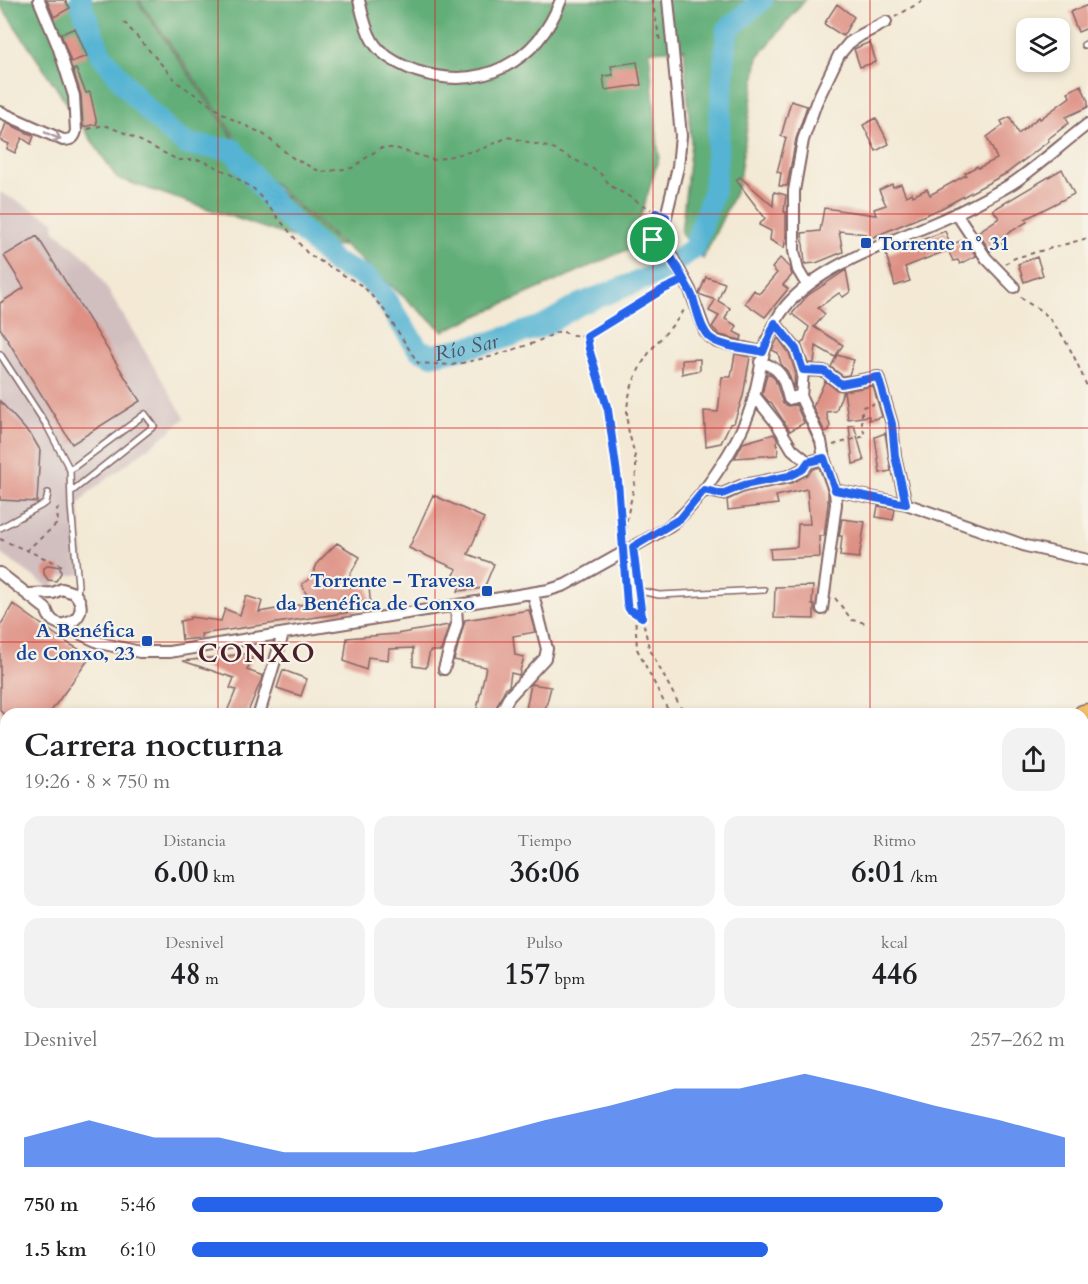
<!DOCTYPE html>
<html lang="es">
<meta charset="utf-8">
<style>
:root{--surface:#fff;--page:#f2f2f2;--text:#202124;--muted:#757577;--accent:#2563eb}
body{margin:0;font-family:Cardo,serif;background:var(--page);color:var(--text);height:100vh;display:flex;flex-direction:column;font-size:22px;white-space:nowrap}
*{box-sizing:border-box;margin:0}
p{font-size:20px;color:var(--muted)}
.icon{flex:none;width:33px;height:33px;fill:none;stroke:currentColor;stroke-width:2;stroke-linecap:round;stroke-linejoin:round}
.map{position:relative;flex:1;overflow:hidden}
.side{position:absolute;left:0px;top:708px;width:1089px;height:576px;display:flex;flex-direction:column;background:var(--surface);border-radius:18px 18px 0 0;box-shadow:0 3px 9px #0003}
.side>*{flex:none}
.controls{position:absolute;left:1016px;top:18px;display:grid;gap:12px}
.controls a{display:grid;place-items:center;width:54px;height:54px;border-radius:12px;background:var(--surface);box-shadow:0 3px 9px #0003;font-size:30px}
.pin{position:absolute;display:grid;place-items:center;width:51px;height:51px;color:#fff;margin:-26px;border:3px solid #fff;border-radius:50%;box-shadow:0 2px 6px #0007}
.round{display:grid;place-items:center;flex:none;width:63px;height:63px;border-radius:18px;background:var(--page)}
.summary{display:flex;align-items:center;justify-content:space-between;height:102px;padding:0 24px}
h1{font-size:33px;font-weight:800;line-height:45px}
.metrics{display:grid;grid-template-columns:repeat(3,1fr);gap:9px;height:102px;padding:6px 24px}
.metrics div{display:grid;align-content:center;border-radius:15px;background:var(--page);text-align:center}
.metrics b{font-size:30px;font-weight:800}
.metrics small{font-size:16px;font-weight:400}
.metrics p{font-size:16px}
.chart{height:168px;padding:12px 24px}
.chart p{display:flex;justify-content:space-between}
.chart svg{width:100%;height:108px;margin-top:6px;fill:var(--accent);opacity:.7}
ul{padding:0 24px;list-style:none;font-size:20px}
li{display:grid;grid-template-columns:96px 72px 1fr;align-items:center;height:45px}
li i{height:15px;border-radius:8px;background:var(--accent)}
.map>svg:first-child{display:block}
.industrial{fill:#d1bfbf}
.green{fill:#79ca8c;stroke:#62745c;stroke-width:1.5}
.forest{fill:#62ae78;stroke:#566652;stroke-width:1.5}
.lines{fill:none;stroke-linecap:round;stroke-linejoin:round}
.river{stroke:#54b4d3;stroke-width:22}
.building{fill:#de9084}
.lane-casing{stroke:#856666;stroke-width:8}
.street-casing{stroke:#856666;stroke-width:14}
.secondary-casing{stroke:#856666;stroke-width:18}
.highway-casing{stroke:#856666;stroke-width:21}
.path{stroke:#856666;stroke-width:2;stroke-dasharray:4.5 4.5;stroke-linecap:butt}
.lane{stroke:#fff;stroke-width:5}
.street{stroke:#fff;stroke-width:10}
.secondary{stroke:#fbe6c4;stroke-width:15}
.highway{stroke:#f6c06b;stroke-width:18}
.oneway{stroke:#ae9aa0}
.route-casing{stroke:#fff;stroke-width:12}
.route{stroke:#2563eb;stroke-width:8}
.grid{fill:none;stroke:#d62828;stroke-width:1.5;stroke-opacity:0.55}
.transit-dot{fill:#1a4fb4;stroke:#f7f3e8;stroke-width:2}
.labels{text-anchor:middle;stroke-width:4.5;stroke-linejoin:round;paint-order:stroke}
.transit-label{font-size:20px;font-weight:bold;fill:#164399;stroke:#f7f3e8;text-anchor:end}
.water-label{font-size:21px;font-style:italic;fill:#4e5366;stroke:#f7f3e8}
.district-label{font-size:26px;font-weight:bold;letter-spacing:1.5px;fill:#4a1f2b;stroke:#f7f3e8}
</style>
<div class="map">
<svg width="1088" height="1284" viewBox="0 0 1088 1284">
<rect width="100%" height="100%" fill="#f7f3e8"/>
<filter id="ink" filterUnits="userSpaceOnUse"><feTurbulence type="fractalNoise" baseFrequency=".0167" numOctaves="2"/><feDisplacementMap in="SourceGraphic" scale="12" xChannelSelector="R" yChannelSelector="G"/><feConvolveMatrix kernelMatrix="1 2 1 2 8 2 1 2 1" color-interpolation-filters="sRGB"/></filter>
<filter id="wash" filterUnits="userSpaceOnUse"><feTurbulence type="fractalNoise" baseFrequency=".008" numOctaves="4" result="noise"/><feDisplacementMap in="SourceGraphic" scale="24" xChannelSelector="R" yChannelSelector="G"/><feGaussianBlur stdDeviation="1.35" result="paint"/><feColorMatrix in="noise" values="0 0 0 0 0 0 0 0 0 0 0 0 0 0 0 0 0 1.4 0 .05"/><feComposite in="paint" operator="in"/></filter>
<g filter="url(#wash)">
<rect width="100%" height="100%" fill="#f3e9d4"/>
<path class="industrial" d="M0 192 54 221 55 231 91 262 185 418 168 433 87 494 79 505 85 574 63 576 50 588 0 553Z"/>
<path class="green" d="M1088 918V990L1083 996V924Z
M233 1278H277L272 1284H233Z
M551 1278H817L811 1284H553Z
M869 1278H950L958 1284H867Z"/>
<path class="forest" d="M0 0H137L258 173 342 246 309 243 117 178 0 4Z
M139 0H805L758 57 738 186 703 259 681 234 691 143 684 49 649 51 659 157 631 248 443 331 260 172Z"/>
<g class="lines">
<path class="river" id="s1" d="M81 0 82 7 101 54 135 97 171 133 188 145 232 149 277 207 335 263 366 277 380 291 418 349 432 355 491 342 543 326 580 304 660 273 694 248 714 190 727 30 762 0"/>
</g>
<g id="blocks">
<path class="building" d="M47 0H65L70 8 54 17Z
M837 4 854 17 843 36 824 24Z
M1088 5V28L1078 32 1070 12Z
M75 28 87 56 71 62 61 34Z
M870 42 876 62 860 67 854 49Z
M637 62 641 85 605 90 603 76 613 75 611 66Z
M76 69 86 93 90 92 97 124 83 127 81 95 73 70Z
M1081 85 1088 101V107L1066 117 1069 123 1048 139 1049 141 1007 173 942 208 864 241 866 234 839 231 843 252 816 263 805 264 802 233 820 231 824 208 876 215 874 209 886 205 879 190 892 184 893 187 901 184 906 196 912 193 913 196 927 189 930 195 966 175 965 173 977 166 978 168 997 159 987 137 1003 125 1001 121 1010 117 1018 134 1039 117 1040 119 1070 97 1068 92Z
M791 101 807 106 796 139 787 186H779L781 173 777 172 786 138 781 136Z
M876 118 889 144 876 151 863 125Z
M6 123 34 136 31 144 22 138 15 153 7 149 9 144 0 140Z
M1062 169 1074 194 1025 219 1027 222 1000 238 1003 242 990 251 978 232 999 218 993 210Z
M740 177 773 206 774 192 786 195 784 212H786V236L784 248 770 240 771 231 759 225 765 218 736 180Z
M945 231 951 245 965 239 976 256 960 264 958 260 953 261 948 250 905 267 910 281 895 286 886 254Z
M37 236 140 401 72 444 0 328V303L24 288 4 256Z
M1037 257 1043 275 1024 282 1018 264Z
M780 258 790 268 792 275 783 285 788 289 765 317 745 303 754 290 759 294 777 273 772 268Z
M846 270 850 292 843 297 839 293 818 308 825 314 814 327 843 345 835 357 816 346 814 363H808L801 344 804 341 809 327 792 314 807 296Z
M706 277 725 283 718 301 730 308 725 319 737 326 734 332 742 336 741 340 720 335 712 327 719 316 709 311 715 300 699 294Z
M778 338 789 353 795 371 794 389 788 372 781 364 778 353 772 350Z
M735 354 750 357 743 396 734 423 730 424 721 443 706 446 704 411 718 412 722 377H731Z
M837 355 854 360 849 375 843 376 831 367Z
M700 359V370L682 374V360Z
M767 374H769L775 379 783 404 788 406 796 405 804 423 790 431 771 402H769L762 394Z
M825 381 837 390 843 391 836 411 826 412 830 426 829 431 825 432 813 407Z
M873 386 882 417 869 420V416L848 419 844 391Z
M0 401 33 438 40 450 37 502 0 500Z
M854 425 864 461 853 464 849 426Z
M885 433 891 471 880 473 875 437Z
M774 434 777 438 778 455 735 458 743 443Z
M819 467 828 492V504L824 536H819L820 557 771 559 770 549 797 547 798 524H810L807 489 776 496 778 504 728 510 727 500 745 492 792 483 807 475 813 469Z
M433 495 484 518 468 554 494 564 484 588 458 591 460 586 451 581 457 569 409 548Z
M878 506 895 509 893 520 876 517Z
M842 519 865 522 859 558 840 556 842 536H839Z
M337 543 360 557 343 587H369L371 609 201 634 202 638 182 640 180 621 190 619V617L221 621 225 609 240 615 246 596 262 601 259 612 310 603 302 584 311 578 318 562Z
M49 565 60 567 61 573 56 581 48 580 44 574V568Z
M813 586 812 605H814V619L774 618 775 587Z
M13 604 66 642 91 656 49 714H3L0 710V626Z
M529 610 535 632 513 636 515 655 524 657 519 675 511 673 509 686 505 689 493 714H476L486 667 454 660 465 620Z
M449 625 441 651H430L426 668 413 666V648L389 649 388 660 368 657 366 670 344 661 347 638 396 634Z
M254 653 247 670 263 676 247 714H226L236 690 230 688 234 678 183 661Z
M283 670 307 679 301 696 277 688Z
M531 684 551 687 544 714H525Z"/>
</g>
</g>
<g filter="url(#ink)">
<use href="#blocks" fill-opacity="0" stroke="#856666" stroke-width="1.5"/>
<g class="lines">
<g class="lane-casing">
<path id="lane" d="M1084 45 1088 43
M0 354 47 426 70 470 71 506 78 585 77 595
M70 470 145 414 154 426 71 492
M0 528 46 503 48 493
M633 547 641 605
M640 591 659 595 764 590"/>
</g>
<g class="street-casing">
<path id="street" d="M359 0C362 13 365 28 372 40 380 55 400 65 416 71 481 92 537 63 561 0
M668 0 681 136 678 167 662 233 663 241 690 290 705 331 710 337 717 342 763 352
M0 112 63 140C70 140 74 139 76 131L74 96 58 46 39 0
M956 213 986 258 1014 287
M807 285 798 270 794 251V191L803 140 816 103 839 55 849 43 861 35 886 22
M775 323 796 349 803 370 801 398 821 441 824 458
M760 362C782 368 784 379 789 399L801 395
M803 370 824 371 841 384 878 377 892 424 895 456 906 504
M754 395 777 424 792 449 808 462
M808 462 824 458 835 490 836 504 822 609
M704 490 722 494 743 485 789 476 803 469 808 462
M835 490 906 504 1026 546 1088 560
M0 573 46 609 49 616 53 621 100 643 140 652H169L549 590 565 585 665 529C698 508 740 442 752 404 762 370 762 335 786 306 825 260 903 239 957 213 975 204 995 194 1013 183 1039 165 1063 143 1088 124
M29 594 53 593 62 589 74 593C86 605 81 621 64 624
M444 669 457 624 456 606
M259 714 283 634
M500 714 509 697 545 658 547 649 533 594
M1083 851 1088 844
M1083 867 1088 871
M0 878 6 889
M1083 1062 1088 1056
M0 1264 6 1275
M542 1278 544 1284
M498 1284 504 1278
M828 1284 834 1278
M853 1284 855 1278"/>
</g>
<g class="secondary-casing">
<path id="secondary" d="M1083 1217 1088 1211
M1022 1284 1027 1278"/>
</g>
<g class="highway-casing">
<path id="highway" d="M1083 714 1088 713
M1083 748 1088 747
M0 782H6
M0 797H6"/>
</g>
<path class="path" d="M652 0 660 41
M895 17 924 0
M124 22 178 83 230 118 263 134 293 158 321 172 352 168 380 148H395L434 160 482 149 508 137 551 148 599 172 611 186 655 212
M88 129 104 125 125 133 178 160H202L230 174 254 189 308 254 364 287 384 310 418 363 452 365 490 357 534 343 560 331 573 335 587 336 608 410 618 481 622 539
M1005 264 1015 258 1088 238
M1021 297C1028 305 1040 308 1047 316 1067 338 1077 362 1088 389
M587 336 675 284
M833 445 865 436 862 425V407L874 404
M0 539 63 566H66
M626 539C624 516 635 494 636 471 637 452 627 435 627 417 626 391 639 365 655 345 665 333 676 323 684 310
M26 551 58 523 57 509 63 507
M623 566 627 604 629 609 642 617
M835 598 852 620 866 623
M635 613 637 649 670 714
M642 616 649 648 684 714
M0 821 6 820
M1083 953 1088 948
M1083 994 1088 998
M0 1105 6 1103
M1085 1126 1088 1128
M1083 1175 1087 1178
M225 1278V1284"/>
<use href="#lane" class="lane"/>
<use href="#street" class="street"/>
<use href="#secondary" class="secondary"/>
<use href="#highway" class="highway"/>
</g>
<defs><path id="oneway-shaft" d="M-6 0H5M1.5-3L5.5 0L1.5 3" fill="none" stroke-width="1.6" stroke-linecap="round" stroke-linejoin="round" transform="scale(1.5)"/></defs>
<use class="oneway" href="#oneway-shaft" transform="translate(53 136) rotate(24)"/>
</g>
<g class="lines" filter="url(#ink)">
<g class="route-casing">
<path id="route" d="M653 240 658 248 670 255 684 280 662 290 587 336 589 349 608 410 618 481 627 604 629 609 642 617 633 547 681 518 704 490 722 494 744 485 789 476 803 469 808 462 824 458 835 490 906 504 895 456 892 424 878 377 841 384 824 371 803 370 796 349 775 323 763 352C747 348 722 348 709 337 700 328 697 310 693 298 686 279 667 259 663 240 662 232 664 225 666 217L656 213 652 229 653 240"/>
</g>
<use href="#route" class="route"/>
</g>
<path class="grid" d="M218 0V714M435 0V714M653 0V714M870 0V714M0 214H1088M0 428H1088M0 642H1088M0 856H6M1083 856H1088M0 1070H6M1083 1070H1088M218 1278V1284M435 1278V1284M653 1278V1284M870 1278V1284"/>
<g class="transit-dot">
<rect x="860" y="237" width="12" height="12" rx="3"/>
<rect x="481" y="585" width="12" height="12" rx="3"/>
<rect x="141" y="635" width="12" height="12" rx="3"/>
</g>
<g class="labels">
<g class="transit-label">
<text x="878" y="250" text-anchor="start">Torrente n° 31</text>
<text x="475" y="587">Torrente - Travesa<tspan x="475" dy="23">da Benéfica de Conxo</tspan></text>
<text x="135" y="637">A Benéfica<tspan x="135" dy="23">de Conxo, 23</tspan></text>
</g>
<g class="water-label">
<text dy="7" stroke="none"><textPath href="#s1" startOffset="556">Río Sar</textPath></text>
</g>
<g class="district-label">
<text x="257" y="662">CONXO</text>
</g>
</g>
</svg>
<div class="controls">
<a><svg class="icon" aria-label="layers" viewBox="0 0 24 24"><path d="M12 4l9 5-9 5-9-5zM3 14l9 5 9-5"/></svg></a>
</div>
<div class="pin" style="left:653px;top:240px;background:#1e9e55"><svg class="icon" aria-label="arrive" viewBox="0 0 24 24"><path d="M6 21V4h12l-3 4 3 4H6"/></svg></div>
<section class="side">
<div class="summary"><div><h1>Carrera nocturna</h1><p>19:26 · 8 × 750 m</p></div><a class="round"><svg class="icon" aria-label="share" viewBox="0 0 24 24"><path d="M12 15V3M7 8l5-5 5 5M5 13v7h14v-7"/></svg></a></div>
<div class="metrics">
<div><p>Distancia</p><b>6.00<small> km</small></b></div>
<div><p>Tiempo</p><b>36:06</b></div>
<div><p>Ritmo</p><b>6:01<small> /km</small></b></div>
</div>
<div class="metrics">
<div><p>Desnivel</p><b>48<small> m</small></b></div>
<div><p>Pulso</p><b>157<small> bpm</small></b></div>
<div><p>kcal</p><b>446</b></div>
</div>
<div class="chart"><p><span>Desnivel</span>257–262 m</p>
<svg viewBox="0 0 160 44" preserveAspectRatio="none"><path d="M0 44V32L10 25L20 32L30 32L40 38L50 38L60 38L70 32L80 25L90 19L100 12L110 12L120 6L130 12L140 19L150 25L160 32V44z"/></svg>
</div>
<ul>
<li><b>750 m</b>5:46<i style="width:86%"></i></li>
<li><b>1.5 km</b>6:10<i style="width:66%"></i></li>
</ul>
</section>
</div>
